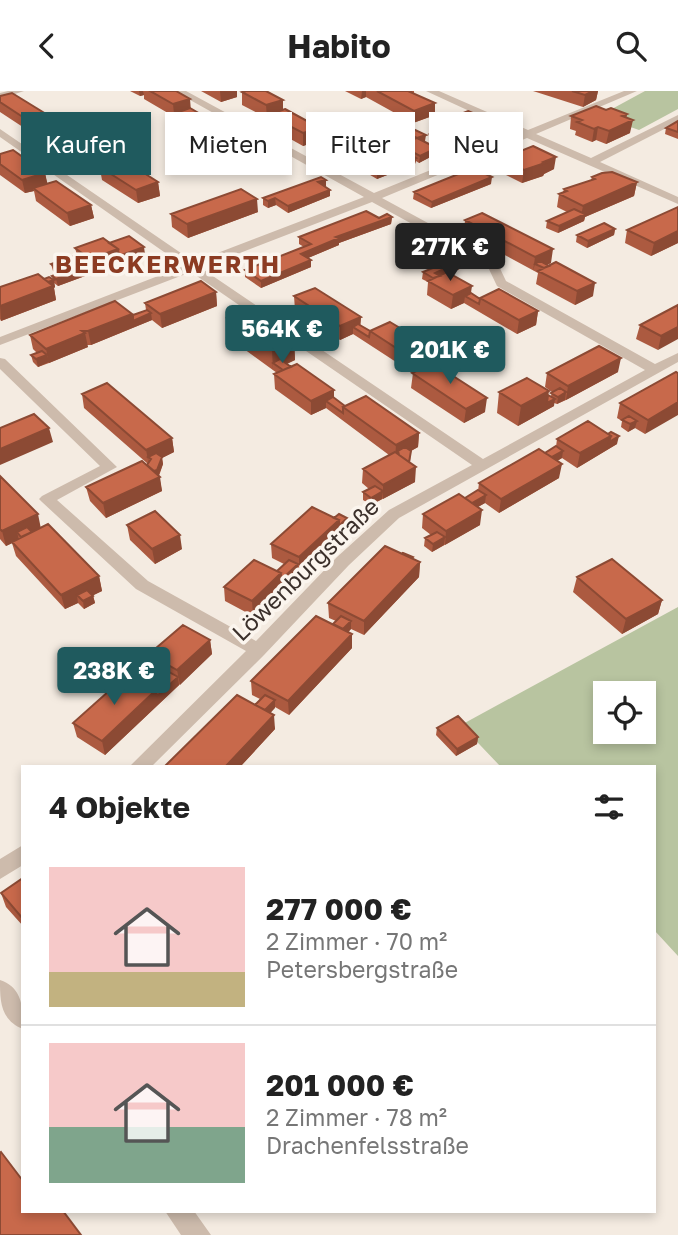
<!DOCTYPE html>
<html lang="de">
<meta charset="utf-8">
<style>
:root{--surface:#fff;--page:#f6f6f6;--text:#222;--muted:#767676;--line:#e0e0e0;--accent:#1f5a5e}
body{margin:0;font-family:"Golos Text",sans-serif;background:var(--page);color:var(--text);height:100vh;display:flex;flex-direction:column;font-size:26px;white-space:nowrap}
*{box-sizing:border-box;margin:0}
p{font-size:23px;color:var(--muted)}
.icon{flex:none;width:38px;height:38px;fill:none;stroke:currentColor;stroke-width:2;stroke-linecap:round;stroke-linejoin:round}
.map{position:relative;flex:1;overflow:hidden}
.drawer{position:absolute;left:21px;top:674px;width:635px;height:448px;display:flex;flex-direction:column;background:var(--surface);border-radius:0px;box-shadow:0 4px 10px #0003}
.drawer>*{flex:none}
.banner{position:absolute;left:21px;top:21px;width:637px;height:63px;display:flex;gap:14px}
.controls{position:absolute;left:593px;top:590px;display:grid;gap:14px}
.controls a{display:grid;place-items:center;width:63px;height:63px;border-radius:0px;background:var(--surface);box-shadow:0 4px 10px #0003;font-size:35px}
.price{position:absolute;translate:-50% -60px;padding:0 16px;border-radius:7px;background:var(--accent);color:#fff;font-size:23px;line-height:46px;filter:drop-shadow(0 2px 4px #0008)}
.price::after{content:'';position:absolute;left:50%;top:42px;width:21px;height:16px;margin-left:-10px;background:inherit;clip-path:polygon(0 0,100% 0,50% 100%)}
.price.on{background:#222;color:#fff}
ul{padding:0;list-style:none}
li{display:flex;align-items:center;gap:21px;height:175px;padding:0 28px}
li+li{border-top:2px solid var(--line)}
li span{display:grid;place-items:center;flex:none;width:196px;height:140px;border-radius:0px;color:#555}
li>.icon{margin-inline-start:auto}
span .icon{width:84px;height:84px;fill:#fffc;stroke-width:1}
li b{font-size:30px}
h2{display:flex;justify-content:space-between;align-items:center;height:84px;padding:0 28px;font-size:30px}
.pill{padding:0 24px;border-radius:0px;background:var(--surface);box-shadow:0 4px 10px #0003;font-size:24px;line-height:63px}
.pill.on{background:var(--accent);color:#fff}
header{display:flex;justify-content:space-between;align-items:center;height:91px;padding:0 28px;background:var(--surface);font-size:32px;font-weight:700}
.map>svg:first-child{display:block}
.green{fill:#b8c4a0;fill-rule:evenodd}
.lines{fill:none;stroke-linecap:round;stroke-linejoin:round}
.minor{fill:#cdbbac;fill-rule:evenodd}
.wall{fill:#ac5a40}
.shaded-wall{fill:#8c4a34}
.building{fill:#c8694b;stroke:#8c4a34;stroke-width:2}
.labels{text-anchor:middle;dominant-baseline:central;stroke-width:7;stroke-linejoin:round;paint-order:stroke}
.street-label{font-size:23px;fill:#3b302b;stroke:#fbf5ee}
.far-district-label{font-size:24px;font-weight:bold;letter-spacing:2px;fill:#8c3b22;stroke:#fbf5ee}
</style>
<header><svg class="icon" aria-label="back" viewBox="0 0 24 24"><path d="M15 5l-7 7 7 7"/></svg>Habito<svg class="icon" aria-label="search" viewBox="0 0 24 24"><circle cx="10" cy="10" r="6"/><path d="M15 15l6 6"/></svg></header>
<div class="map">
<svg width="678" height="1144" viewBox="0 0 678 1144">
<rect width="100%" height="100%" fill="#f4ebe1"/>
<path class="green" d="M 645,0 L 678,0 L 678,18 L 639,39 L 599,25 Z
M 678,516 L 678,865 L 655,840 L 654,676 L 500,675 L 461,634 ZM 606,602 L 644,602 L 644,640 L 606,640 Z"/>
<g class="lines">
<path class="minor" d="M 8,0 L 24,0 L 0,8 L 0,2 Z
M 174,0 L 186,0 L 374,102 L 519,43 L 426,0 L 439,0 L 528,39 L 624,0 L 637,0 L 536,43 L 591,67 L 678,24 L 678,31 L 600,71 L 678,106 L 678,113 L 527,47 L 382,107 L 496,169 L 506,190 L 655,273 L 678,262 L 678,271 L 399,427 L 349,474 L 264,564 L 151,676 L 129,676 L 246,560 L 136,498 L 42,411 L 39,408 L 42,405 L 100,375 L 0,278 L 0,267 L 5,268 L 117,376 L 57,409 L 148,490 L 256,550 L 337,466 L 389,419 L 472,374 L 191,181 L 0,254 L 0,246 L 184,175 L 0,46 L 0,38 L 194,171 L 364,106 ZM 372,111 L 487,174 L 497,195 L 645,279 L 483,368 L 201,177 Z
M 23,754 L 23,774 L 0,788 L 0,768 Z
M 0,889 C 23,897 23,917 23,938 C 0,929 0,909 0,889 Z
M 165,1120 L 194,1120 L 211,1144 L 181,1144 Z"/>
</g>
<path class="wall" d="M 130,0 L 176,0 L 190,8 L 190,17 L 214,31 L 215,43 L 198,49 L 174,35 L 173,25 L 144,8 L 144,4 L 140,5 Z
M 201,0 L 237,0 L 237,6 L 221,11 Z
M 345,0 L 414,0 L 414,3 L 435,24 L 413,32 L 366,6 L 361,8 Z
M 533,0 L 598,0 L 596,9 L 583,16 Z
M 242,1 L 283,19 L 320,37 L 320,49 L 378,36 L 378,43 L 321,63 L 312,59 L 312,52 L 318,50 L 303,55 L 269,36 L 268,26 L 267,27 L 242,14 Z
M 0,5 L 54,28 L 56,41 L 38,46 L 0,21 Z
M 606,19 L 627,23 L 626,27 L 630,42 L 606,53 L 596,49 L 592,51 L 575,44 L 576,40 L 570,38 L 571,25 Z
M 489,29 L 487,42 L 449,58 L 430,49 L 430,43 L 437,40 L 438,32 Z
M 678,30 L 678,48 L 665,43 L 666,37 Z
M 387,33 L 425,50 L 424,51 L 436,63 L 419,72 L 416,70 L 415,73 L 377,88 L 365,81 L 357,84 L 353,81 L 353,74 L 397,58 L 397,53 L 408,50 L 387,40 Z
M 220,39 L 272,66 L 255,72 L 221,52 Z
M 55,46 L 158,91 L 160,105 L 138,112 L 102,89 L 100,78 L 91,81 L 57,59 Z
M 0,63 L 45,82 L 47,93 L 91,114 L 94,127 L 70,135 L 36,110 L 34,100 L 25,102 L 0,84 Z
M 501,68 L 554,78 L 544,83 L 543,85 L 522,92 L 500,81 Z
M 592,86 L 637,91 L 634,105 L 585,126 L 584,130 L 558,142 L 546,137 L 547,130 L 567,121 L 557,116 L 559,103 L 563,101 L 564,98 L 591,89 Z
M 326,89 L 325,96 L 330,99 L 330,105 L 288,122 L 276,114 L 268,117 L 263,114 L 263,107 Z
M 491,93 L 431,117 L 413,108 L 414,101 Z
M 678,116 L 678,152 L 651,165 L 625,152 L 627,139 Z
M 258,121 L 188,147 L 172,136 L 171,123 Z
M 392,126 L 391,133 L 339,152 L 339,154 L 308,167 L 311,176 L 261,197 L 245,186 L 245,179 L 304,156 L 299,153 L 299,146 L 379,127 Z
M 465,129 L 551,172 L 547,174 L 593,205 L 575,214 L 536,193 L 538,182 L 464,142 Z
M 615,138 L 614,144 L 587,157 L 576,151 L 577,144 Z
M 415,150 L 467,161 L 466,175 L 449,183 L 471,202 L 480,208 L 538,220 L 536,234 L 517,243 L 464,212 L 451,218 L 427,204 L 428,191 L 422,188 L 423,181 L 435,176 L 414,164 Z
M 109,152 L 145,163 L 58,195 L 54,192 L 55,196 L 54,197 L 56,209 L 1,230 L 0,228 L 0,196 L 44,188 L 53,189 L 52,185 L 57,183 L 53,180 L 51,173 L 77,164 L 75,157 Z
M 216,201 L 217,215 L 162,237 L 152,229 L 91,254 L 87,254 L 88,256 L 49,272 L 38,276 L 33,271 L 31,264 L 37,262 L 33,258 L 30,244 L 133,224 L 146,219 L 145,212 Z
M 294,205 L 361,226 L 360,234 L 427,269 L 420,272 L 485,321 L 464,332 L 411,297 L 413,282 L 353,243 L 340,249 L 295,219 Z
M 678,214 L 658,259 L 636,248 L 640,234 Z
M 227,227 L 294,249 L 295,269 L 287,273 L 345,315 L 419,342 L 418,356 L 411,360 L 410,372 L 415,391 L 371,414 L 363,409 L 363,401 L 369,398 L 362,392 L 363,378 L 389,364 L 326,317 L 311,324 L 275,298 L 274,283 L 277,282 L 229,247 Z
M 618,281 L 566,309 L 557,313 L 554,312 L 554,315 L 518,335 L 497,322 L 499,301 L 548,304 L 551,305 L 552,301 L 545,296 L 547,282 Z
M 676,281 L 645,343 L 635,337 L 628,341 L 621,336 L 622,330 L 617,327 L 620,312 Z
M 82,303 L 172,347 L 174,361 L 162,367 L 163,373 L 159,385 L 162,400 L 106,427 L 90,410 L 86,396 L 148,373 L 84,317 Z
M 557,348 L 617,353 L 577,377 L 562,367 L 557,370 L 559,387 L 499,422 L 485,412 L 478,416 L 480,434 L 432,461 L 424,455 L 425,447 L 431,444 L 422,437 L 423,423 L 465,407 L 478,400 L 479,392 L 545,362 L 556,356 Z
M 0,385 L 41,437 L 99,485 L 102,500 L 93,504 L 95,512 L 84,518 L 78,512 L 65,518 L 16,465 L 12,452 L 6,455 L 0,448 Z
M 127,434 L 182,458 L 155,473 L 130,449 Z
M 347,434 L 253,525 L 225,510 L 224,496 L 277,480 L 284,473 L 272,467 L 271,453 Z
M 402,463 L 413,466 L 413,468 L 420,471 L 419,486 L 364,544 L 351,538 L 348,541 L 352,557 L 289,624 L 275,616 L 270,622 L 275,638 L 240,676 L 164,676 L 255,614 L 260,608 L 252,604 L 251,590 L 333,533 L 336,530 L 329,527 L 328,512 Z
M 577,486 L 662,509 L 658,523 L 622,543 L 573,501 Z
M 210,549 L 212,563 L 105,664 L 77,646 L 73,632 L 152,597 L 164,585 L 152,578 L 149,563 Z
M 437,637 L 478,646 L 477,653 L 456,665 L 436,644 Z
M 23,787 L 23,835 L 6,816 L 1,802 Z"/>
<path class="shaded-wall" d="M 139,0 L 143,0 L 144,4 L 140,5 Z
M 220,0 L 237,0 L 237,6 L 221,11 Z
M 362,0 L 366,0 L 366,6 L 361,8 Z
M 593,0 L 598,0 L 596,9 L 583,16 L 585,4 Z
M 190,8 L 191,20 L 174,23 L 173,13 Z
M 283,9 L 283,21 L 268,24 L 268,26 L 267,27 L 266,14 Z
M 435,12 L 435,24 L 413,32 L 414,20 Z
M 627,23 L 625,33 L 633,29 L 630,42 L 606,53 L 609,40 L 622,25 Z
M 54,28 L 56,41 L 38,46 L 35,34 Z
M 489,29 L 487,42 L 449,58 L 449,52 L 458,48 L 459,41 Z
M 214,31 L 215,43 L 198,49 L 197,36 Z
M 378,36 L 378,43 L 321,63 L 321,57 Z
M 598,36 L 596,49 L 592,51 L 594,38 Z
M 320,37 L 320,49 L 303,55 L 303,42 Z
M 426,44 L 425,50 L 416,54 L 417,47 Z
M 271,53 L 272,66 L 255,72 L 254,59 Z
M 437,57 L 436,63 L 419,72 L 420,65 Z
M 110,61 L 112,74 L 100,76 L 100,78 L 91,81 L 88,68 Z
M 556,66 L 554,78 L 544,83 L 543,85 L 522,92 L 524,79 Z
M 416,67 L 415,73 L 377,88 L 377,81 Z
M 365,74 L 365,81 L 357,84 L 357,77 Z
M 45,82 L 48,95 L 33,97 L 34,100 L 25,102 L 22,89 Z
M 492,86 L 491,93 L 431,117 L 432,111 Z
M 326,89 L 326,95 L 318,98 L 318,91 Z
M 158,91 L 160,105 L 138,112 L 136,99 Z
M 637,91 L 634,105 L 585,126 L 584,130 L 558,142 L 559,135 L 581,125 L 583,115 Z
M 330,99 L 330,105 L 288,122 L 288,115 Z
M 275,107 L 276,114 L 268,117 L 268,110 Z
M 257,108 L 258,121 L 188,147 L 187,133 Z
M 91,114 L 94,127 L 70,135 L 67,122 Z
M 392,126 L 391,133 L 339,152 L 339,154 L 301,170 L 301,163 L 336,146 Z
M 615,138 L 614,144 L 587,157 L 588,150 Z
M 678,140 L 678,152 L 651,165 L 654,152 Z
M 144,156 L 145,163 L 120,172 L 119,165 Z
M 118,158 L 120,172 L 58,195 L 56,188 L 91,175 L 90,168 Z
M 553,158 L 551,172 L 541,176 L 535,173 L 533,180 L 535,166 Z
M 467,161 L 466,175 L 448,183 L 449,169 Z
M 311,169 L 311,176 L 261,197 L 261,190 Z
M 446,177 L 445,184 L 434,189 L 435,182 Z
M 54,189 L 55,196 L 54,197 L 56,209 L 1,230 L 0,215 L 44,193 Z
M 595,192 L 593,205 L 575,214 L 577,200 Z
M 472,195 L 470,208 L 465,205 L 464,212 L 451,218 L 453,204 Z
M 216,201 L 217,215 L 162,237 L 160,223 Z
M 538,220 L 536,234 L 517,243 L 519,229 Z
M 151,222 L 152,229 L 91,254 L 88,240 L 132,223 L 133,230 Z
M 361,226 L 360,240 L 353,236 L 353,243 L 340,249 L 340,235 Z
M 678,236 L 678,248 L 658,259 L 661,245 Z
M 85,242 L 88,256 L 49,272 L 46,258 Z
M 294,249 L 295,269 L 279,276 L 273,272 L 273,279 L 272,259 Z
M 428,254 L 427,269 L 414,275 L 407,271 L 406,279 L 407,264 Z
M 47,264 L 49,271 L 38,276 L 36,268 Z
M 621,267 L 618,281 L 566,309 L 568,295 Z
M 334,299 L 334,313 L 326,310 L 326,317 L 311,324 L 311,310 Z
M 549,300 L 547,312 L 555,308 L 554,315 L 518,335 L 521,315 Z
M 566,301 L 565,309 L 557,313 L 558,306 Z
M 487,307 L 485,321 L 464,332 L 466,318 Z
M 678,311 L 678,324 L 645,343 L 648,329 Z
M 637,330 L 635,337 L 628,341 L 630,333 Z
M 49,337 L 53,351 L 0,374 L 0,358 Z
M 419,342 L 418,356 L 400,366 L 398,360 L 397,367 L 395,368 L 396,354 Z
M 611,345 L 619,345 L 617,353 L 577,377 L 580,362 Z
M 172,347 L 174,361 L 162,367 L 163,373 L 158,386 L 160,386 L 162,400 L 106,427 L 103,412 L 152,372 L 151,368 L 148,366 L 149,374 L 146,359 Z
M 563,360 L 562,367 L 544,378 L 546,370 Z
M 562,373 L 559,387 L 499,422 L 501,408 Z
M 416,376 L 415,391 L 383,408 L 383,394 Z
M 383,400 L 382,408 L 371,414 L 371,407 Z
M 486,404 L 485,412 L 465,423 L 466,415 Z
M 482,419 L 480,434 L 445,454 L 446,440 Z
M 38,423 L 41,438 L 22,447 L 17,441 L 19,449 L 6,455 L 2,440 Z
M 347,427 L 347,434 L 299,481 L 299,466 L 339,429 Z
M 180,444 L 182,458 L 155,473 L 152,458 Z
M 445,446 L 444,454 L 432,461 L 433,453 Z
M 420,471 L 419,486 L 364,544 L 364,530 Z
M 298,473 L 298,480 L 253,525 L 252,510 L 281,482 Z
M 99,485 L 102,500 L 82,510 L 77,504 L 78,512 L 65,518 L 61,504 Z
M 93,505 L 95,512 L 84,518 L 83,510 Z
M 662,509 L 658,523 L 622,543 L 626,528 Z
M 351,530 L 351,538 L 339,551 L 339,543 Z
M 352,543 L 352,557 L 289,624 L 288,610 Z
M 210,549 L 212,563 L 180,594 L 177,579 Z
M 178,586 L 179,594 L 105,664 L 102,650 L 156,599 Z
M 275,609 L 275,617 L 262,631 L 261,624 Z
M 274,624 L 275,638 L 240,676 L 225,676 Z
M 478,646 L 477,653 L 456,665 L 457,658 Z"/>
<path class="building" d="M 150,0 L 176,0 L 190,8 L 173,13 Z
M 246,0 L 266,0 L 283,9 L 266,14 L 242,1 Z
M 377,0 L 412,0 L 410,1 L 435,12 L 414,20 Z
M 572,0 L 593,0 L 585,4 Z
M 12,2 L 54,28 L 35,34 L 0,11 L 0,5 Z
M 596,15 L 606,19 L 611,17 L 627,23 L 622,25 L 633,29 L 609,40 L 598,36 L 594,38 L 577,31 L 582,29 L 571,25 Z
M 190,17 L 214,31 L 197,36 L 173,23 Z
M 285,18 L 320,37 L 303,42 L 268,24 Z
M 468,20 L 489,29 L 459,41 L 438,32 Z
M 396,30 L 426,44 L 417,47 L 387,33 Z
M 678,30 L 678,41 L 666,37 Z
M 369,32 L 378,36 L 321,57 L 312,52 Z
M 237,34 L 271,53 L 254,59 L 220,39 Z
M 440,39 L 460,48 L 449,52 L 430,43 Z
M 77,40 L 110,61 L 88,68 L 55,46 Z
M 417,47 L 437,57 L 420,65 L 397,53 Z
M 533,55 L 556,66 L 543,71 L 545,72 L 524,79 L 501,68 Z
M 398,57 L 416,67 L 377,81 L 365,74 L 357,77 L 353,74 Z
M 13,59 L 45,82 L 22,89 L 0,73 L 0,63 Z
M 122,68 L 158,91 L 136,99 L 100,76 Z
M 473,77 L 492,86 L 432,111 L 414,101 Z
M 612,81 L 637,91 L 583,115 L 559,103 L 567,100 L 564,98 L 595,88 L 592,86 L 602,82 Z
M 321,86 L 326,89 L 318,91 L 330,99 L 288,115 L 275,107 L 268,110 L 263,107 Z
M 56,90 L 91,114 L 67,122 L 33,97 Z
M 241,98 L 257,108 L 187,133 L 171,123 Z
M 678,116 L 678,140 L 654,152 L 627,139 Z
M 574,118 L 585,123 L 559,135 L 547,130 Z
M 366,120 L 379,127 L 387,123 L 392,126 L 336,146 L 339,147 L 301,163 L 311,169 L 261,190 L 245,179 L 311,153 L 299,146 Z
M 482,122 L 553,158 L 535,166 L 465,129 Z
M 604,132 L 615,138 L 588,150 L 577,144 Z
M 433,142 L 467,161 L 449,169 L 415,150 Z
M 129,145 L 144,156 L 119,165 L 118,158 L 109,152 Z
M 103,147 L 118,158 L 90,168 L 75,157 Z
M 77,164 L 91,175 L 56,188 L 52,185 L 62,181 L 51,173 Z
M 540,170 L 549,175 L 544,177 L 535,173 Z
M 556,171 L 595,192 L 577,200 L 538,180 Z
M 440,174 L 446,177 L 435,182 L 440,185 L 433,187 L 423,181 Z
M 447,181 L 472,195 L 453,204 L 428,190 Z
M 38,183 L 53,195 L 0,215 L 0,196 Z
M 49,186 L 54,189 L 48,191 L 44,188 Z
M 201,190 L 216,201 L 160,223 L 145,212 Z
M 315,197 L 361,226 L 340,235 L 294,205 Z
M 499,198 L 538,220 L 519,229 L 480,207 Z
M 471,202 L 480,208 L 479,213 L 465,205 Z
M 115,210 L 132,223 L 88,240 L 82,240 L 85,242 L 46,258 L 30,244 Z
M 678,214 L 678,236 L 661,245 L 640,234 Z
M 249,218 L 294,249 L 272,259 L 227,227 Z
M 147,219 L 151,222 L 133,230 L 133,224 Z
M 390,231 L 428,254 L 407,264 L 370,240 Z
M 358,233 L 370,240 L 369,246 L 353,236 Z
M 599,255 L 621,267 L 568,295 L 547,282 Z
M 42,260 L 47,264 L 36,268 L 31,264 Z
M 280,268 L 291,276 L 283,279 L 273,272 Z
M 414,268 L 426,275 L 419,279 L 407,271 Z
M 433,272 L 487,307 L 466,318 L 412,282 Z
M 297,273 L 334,299 L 311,310 L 274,283 Z
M 676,281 L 678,282 L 678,311 L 648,329 L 620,312 Z
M 527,287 L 549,300 L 521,315 L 499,301 Z
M 107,292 L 172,347 L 146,359 L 82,303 Z
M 560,297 L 566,301 L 558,306 L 551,302 Z
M 548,304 L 555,308 L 547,312 Z
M 366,305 L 419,342 L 396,354 L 343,316 Z
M 333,306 L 345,315 L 343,316 L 343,322 L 326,310 Z
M 34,323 L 49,337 L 0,358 L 0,337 Z
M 629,325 L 637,330 L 630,333 L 622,329 Z
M 588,330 L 611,345 L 580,362 L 557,348 Z
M 611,341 L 619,345 L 609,351 L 611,345 L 608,343 Z
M 556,355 L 563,360 L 552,366 L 545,362 Z
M 405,356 L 411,360 L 409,371 L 399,364 L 398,360 Z
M 539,358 L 562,373 L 501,408 L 479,392 Z
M 395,361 L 416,376 L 383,394 L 363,378 Z
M 156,362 L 162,366 L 157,379 L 154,380 L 147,374 L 151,368 L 148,366 Z
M 142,370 L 160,386 L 103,412 L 86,396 Z
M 0,385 L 38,423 L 2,440 L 0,438 Z
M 375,395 L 383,400 L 371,407 L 363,401 Z
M 478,399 L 486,404 L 472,412 L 465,407 Z
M 459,403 L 482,419 L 446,440 L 423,423 Z
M 312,416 L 339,429 L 299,466 L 271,453 Z
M 155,420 L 180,444 L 152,458 L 127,434 Z
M 339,423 L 347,427 L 339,435 L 339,429 L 334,427 Z
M 48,433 L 99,485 L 61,504 L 12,451 Z
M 27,436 L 32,441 L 21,446 L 17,441 Z
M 437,441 L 445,446 L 433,453 L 425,447 Z
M 385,455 L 420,471 L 364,530 L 328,512 Z
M 403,462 L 413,466 L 412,467 L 402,463 Z
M 612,468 L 662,509 L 626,528 L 577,486 Z
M 254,469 L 281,482 L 252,510 L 224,496 Z
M 289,469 L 298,473 L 281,489 L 281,482 L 277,480 Z
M 87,499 L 93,505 L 83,510 L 77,504 Z
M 316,525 L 352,543 L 288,610 L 251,590 Z
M 341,525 L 351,530 L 343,538 L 333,533 Z
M 183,534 L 210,549 L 177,579 L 149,563 Z
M 169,581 L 178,586 L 157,605 L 156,599 L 152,597 Z
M 128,583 L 156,599 L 102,650 L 73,632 Z
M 237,604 L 274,624 L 225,676 L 164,676 Z
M 265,604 L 275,609 L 265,619 L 255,614 Z
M 458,625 L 478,646 L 457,658 L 437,637 Z
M 23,787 L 23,828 L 1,802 Z
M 1,1061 L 23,1090 L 23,1120 L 63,1120 L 81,1144 L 0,1144 L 0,1062 Z"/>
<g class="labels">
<g class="street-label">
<text transform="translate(305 478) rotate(-44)">Löwenburgstraße</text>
</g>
<g class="far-district-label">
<text x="168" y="172">BEECKERWERTH</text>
</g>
</g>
</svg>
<div class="controls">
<a><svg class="icon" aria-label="locate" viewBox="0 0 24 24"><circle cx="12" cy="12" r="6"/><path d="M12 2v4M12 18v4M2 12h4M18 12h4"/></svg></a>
</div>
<b class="price on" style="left:450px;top:192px">277K €</b>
<b class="price" style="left:282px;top:274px">564K €</b>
<b class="price" style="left:450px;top:295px">201K €</b>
<b class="price" style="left:114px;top:616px">238K €</b>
<div class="banner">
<a class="pill on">Kaufen</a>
<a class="pill">Mieten</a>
<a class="pill">Filter</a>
<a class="pill">Neu</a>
</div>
<section class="drawer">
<h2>4 Objekte<svg class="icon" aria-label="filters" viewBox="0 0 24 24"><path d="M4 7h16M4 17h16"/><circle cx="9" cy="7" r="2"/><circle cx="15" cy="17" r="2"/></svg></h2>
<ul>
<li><span style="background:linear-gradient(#f6c9c9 75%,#c2b280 0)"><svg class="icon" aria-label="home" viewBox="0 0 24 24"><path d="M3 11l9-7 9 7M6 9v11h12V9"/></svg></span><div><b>277 000 €</b><p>2 Zimmer · 70 m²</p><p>Petersbergstraße</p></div></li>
<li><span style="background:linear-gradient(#f6c9c9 60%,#7fa58c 0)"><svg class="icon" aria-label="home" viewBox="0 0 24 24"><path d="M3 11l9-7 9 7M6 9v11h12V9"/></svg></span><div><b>201 000 €</b><p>2 Zimmer · 78 m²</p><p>Drachenfelsstraße</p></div></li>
</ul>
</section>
</div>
